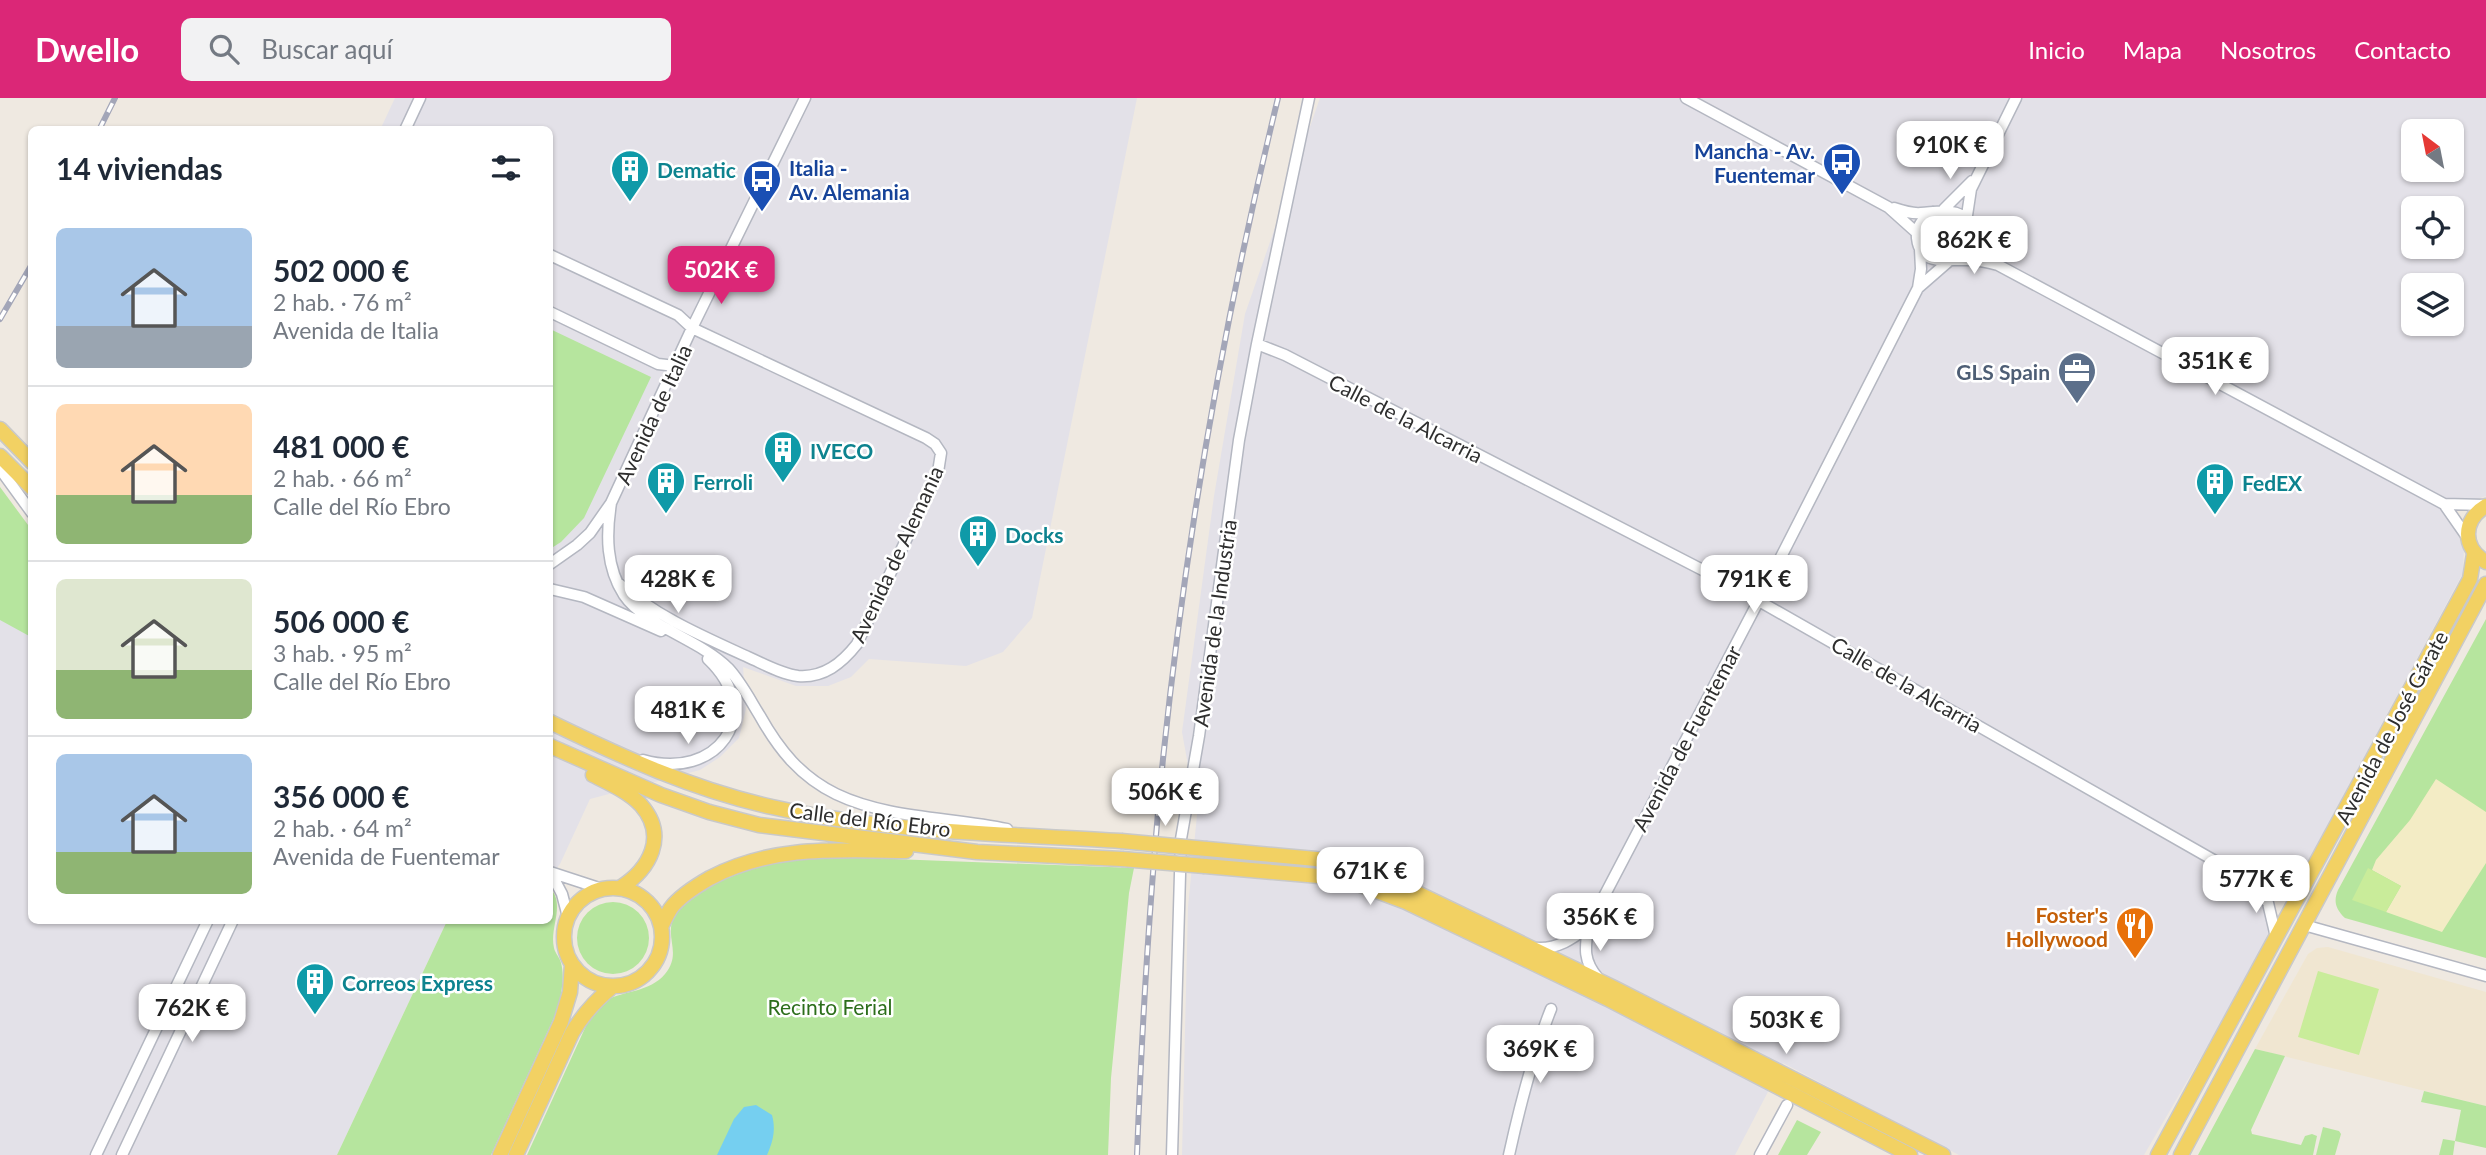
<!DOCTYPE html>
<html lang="es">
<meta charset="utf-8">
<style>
:root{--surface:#fff;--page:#f2f2f3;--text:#1f2937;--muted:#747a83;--line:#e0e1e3;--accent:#db2777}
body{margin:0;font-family:Lato,sans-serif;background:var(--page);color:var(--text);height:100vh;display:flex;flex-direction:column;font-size:26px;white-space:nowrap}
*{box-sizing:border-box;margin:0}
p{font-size:23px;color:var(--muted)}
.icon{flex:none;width:38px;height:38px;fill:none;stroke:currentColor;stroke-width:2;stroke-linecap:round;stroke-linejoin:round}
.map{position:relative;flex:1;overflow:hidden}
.drawer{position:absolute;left:28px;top:28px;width:525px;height:798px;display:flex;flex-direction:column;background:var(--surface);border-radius:10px;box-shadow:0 2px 5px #0004}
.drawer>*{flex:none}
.needle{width:46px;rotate:328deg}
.controls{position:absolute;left:2401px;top:21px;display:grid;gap:14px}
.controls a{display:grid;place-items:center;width:63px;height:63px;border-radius:10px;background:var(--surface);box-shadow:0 2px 5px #0004;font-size:35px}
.price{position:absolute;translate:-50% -60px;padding:0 16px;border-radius:14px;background:#fff;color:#222;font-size:23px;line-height:46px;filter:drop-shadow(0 2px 4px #0008)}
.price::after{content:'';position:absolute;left:50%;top:42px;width:21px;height:16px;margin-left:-10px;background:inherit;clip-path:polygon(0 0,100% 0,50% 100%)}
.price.active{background:var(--accent);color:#fff}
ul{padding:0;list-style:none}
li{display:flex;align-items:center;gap:21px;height:175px;padding:0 28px}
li+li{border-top:2px solid var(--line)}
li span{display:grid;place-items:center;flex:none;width:196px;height:140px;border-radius:10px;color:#555}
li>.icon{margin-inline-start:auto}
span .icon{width:84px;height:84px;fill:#fffc;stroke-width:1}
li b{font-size:30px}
h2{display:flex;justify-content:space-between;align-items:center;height:84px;padding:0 28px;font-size:30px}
header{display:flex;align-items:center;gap:42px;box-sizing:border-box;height:98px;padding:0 35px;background:var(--accent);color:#fff}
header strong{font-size:33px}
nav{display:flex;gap:38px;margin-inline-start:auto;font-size:24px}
.search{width:490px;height:63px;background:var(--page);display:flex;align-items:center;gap:18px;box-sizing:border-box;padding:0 24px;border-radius:10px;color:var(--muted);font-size:26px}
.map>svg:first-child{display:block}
.industrial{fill:#e3e1e8;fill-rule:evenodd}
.education{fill:#f0e6d1}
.green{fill:#b6e59e}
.sand{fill:#f3ecc5}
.pitch{fill:#c9ec9a}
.water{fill:#75cff0}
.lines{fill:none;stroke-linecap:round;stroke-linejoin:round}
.minor-casing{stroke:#b4b7c1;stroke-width:13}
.major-casing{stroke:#c9c9c9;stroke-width:17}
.minor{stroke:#fff;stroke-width:10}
.major{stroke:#f2d163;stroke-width:14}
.rail-casing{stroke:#a3a6b8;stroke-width:6}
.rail{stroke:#fff;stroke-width:3.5;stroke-dasharray:10;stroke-linecap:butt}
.major-bridge-casing{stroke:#c9c9c9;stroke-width:17;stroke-linecap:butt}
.major-bridge{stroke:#f2d163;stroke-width:14}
.labels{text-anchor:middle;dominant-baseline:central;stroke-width:5;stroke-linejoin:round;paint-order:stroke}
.transit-label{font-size:21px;font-weight:bold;fill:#164399;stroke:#fff;text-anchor:end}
.culture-label{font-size:21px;font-weight:bold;fill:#0d838f;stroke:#fff;text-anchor:start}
.service-label{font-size:21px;font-weight:bold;fill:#4e5e75;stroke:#fff;text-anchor:end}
.street-label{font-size:21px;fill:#2e2e2e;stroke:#fff}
.food-label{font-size:21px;font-weight:bold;fill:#c56008;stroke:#fff;text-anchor:end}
.park-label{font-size:21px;fill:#2c6e1b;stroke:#fff}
</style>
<header>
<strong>Dwello</strong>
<div class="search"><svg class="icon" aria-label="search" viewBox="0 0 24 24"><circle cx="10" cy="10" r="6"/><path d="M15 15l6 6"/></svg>Buscar aquí</div>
<nav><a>Inicio</a><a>Mapa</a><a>Nosotros</a><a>Contacto</a></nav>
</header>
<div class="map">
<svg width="2486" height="1057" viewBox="0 0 2486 1057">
<rect width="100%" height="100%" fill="#efe9e1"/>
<path class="industrial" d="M 395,0 L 1137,0 L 1032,520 L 1003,554 L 966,568 L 869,561 L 851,579 L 828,588 L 796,588 L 743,569 L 746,611 L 739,640 L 720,659 L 700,672 L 590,701 L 560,766 L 550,778 L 550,32 L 380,32 Z
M 1320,0 L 2486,0 L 2486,398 L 2472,403 L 2460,403 L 2451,419 L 2464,448 L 2463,475 L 2307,765 L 2289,777 L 2273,780 L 2256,778 L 2250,789 L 2259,799 L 2268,816 L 2269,832 L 2265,849 L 2144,1057 L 1959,1057 L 1783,965 L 1735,1057 L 1182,1057 L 1188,809 L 1197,717 L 1182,634 L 1214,398 L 1245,216 ZM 2413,33 L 2452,33 L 2452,72 L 2413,72 ZM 2413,110 L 2452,110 L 2452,149 L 2413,149 ZM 2413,187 L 2452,187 L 2452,226 L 2413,226 Z
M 31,458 L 32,822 L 447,823 L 337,1057 L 0,1057 L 0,482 Z"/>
<path class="education" d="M 2328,849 L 2486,894 L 2486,1008 L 2255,951 L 2308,856 L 2317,850 Z"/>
<path class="green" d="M 550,231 L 651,279 L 584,420 L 561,444 L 550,451 Z
M 0,389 L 31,431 L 31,539 L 0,522 Z
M 2486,521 L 2486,860 L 2345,820 C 2336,811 2333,804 2338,792 Z
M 841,759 L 1134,770 L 1129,795 L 1111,980 L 1108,1057 L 527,1057 L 591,917 C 596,912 601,906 607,902 C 623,893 650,894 665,876 C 681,856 667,843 672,824 C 683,789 770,762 803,760 C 815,758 828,759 841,759 Z
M 550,790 C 566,807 549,829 554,850 C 555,855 560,860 561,865 C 565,879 561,897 558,911 L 491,1057 L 337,1057 L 447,823 L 550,822 Z
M577 840a36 36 0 1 1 72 0a36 36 0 1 1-72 0Z
M 2255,951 L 2285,958 L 2251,1032 L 2252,1036 L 2301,1047 L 2305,1038 L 2312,1036 L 2317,1038 L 2313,1057 L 2198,1057 Z
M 2424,993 L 2486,1008 L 2486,1050 L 2455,1043 L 2453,1057 L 2439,1057 L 2443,1041 L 2455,1043 L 2461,1012 L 2421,1004 Z
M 1797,1022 L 1821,1034 L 1807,1057 L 1778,1057 Z
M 2323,1029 L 2339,1033 L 2341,1036 L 2335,1057 L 2316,1057 Z"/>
<path class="sand" d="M 2436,681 L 2486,714 L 2486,765 L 2442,834 L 2386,814 L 2401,788 L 2372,772 L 2376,762 L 2410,722 Z"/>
<path class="pitch" d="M 2368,770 L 2401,788 L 2386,814 L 2352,802 Z
M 2318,873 L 2379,891 L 2359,957 L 2298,939 Z"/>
<path class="water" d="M 756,1007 L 772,1017 C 776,1032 773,1043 767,1057 L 717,1057 L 734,1021 L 744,1009 Z"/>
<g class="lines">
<defs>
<path id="minor" d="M 1686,0 L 1888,109 L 1917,135
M 405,32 L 420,0
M 1894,110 C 1903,113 1912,116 1921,115 C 1940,114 1968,106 1970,136 C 1970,148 1963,157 1953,162
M 1944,111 L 1972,83
M 1933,114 C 1923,120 1916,128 1917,140 C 1920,169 1947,161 1966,162 C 1977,162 1988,164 1998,167 L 2444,406 L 2486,407
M 1966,124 L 1971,91 L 2016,0
M 1970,137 L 1996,165
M 550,157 L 678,217 L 692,230 L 926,340 L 935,346 L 941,355 L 938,374 L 857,546 C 842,565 824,580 798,578 C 781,576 764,566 748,559 C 702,538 655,518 617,484
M 1918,190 L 1921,171 L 1920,151
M 550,214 L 658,266 L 675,268
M 1257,246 L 1285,257 L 1724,483 L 2252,784 L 2268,805 L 2276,839
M 0,371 L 32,415
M 611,405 C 606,437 606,469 624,497 C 645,528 699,541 728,570 C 741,584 750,602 760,618 C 779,652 801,679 836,696 C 888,721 952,719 1007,731
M 2444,406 L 2467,439
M 550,466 L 577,447 L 590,435 L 611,405 L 692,230 L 805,0
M 550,491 L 584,499 L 661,533
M 643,662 C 716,683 767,617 708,561
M 550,774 L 602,791
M 551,775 L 562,796 L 568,819
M 2252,784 L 2284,783 L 2315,767
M 2304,827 L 2486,878
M 1537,850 C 1558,851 1572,841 1588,829
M 1598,880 C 1583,863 1585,850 1588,829 L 1759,502 L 1918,190 L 1949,163
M 96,1057 L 208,822
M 122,1057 L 233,822
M 1172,1057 L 1181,741 L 1199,638 L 1239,342 L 1257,246 L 1309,0
M 1509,1057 C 1520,1007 1532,959 1551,911
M 1760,1057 L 1787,1007"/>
<path id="major" d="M 0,331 L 32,364
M 0,358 L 32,390
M 2486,408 C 2462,422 2462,450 2486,464
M 550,624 C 622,659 694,692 772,709 C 883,734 1007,736 1121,743
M 550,648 L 661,697 L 709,714 L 759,727 L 977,754 L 1122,761
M 593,677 C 609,685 629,694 641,707 C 668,738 650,771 620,790
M 1207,751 L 1316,761 L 1343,766 L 1388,781 L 1614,890 L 1943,1057
M 1205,768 L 1342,780 L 1406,804 L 1608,901 L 1910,1057
M564 839a49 49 0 1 1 98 0a49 49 0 1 1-98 0Z
M 661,829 C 664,823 667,816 671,810 C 680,798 696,788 710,780 C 772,747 838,752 906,753
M 500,1057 L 561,924 L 570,894 L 572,866
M 516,1057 L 572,935 C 583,916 596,902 613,888
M 2158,1057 L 2462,496 L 2470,481 L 2474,456
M 2181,1057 L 2486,486"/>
</defs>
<use href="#minor" class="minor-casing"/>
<use href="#major" class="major-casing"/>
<use href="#minor" class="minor"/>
<use href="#major" class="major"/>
<defs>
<path id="rail" d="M 99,32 L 115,0
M 0,221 L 32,166
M 1137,1057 C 1142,925 1150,793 1163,661 C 1186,438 1225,217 1278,0"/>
</defs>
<use href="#rail" class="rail-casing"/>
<use href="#rail" class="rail"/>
<defs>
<path id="major-bridge" d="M 1121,743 L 1207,751
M 1122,761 L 1205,768"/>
</defs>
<use href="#major-bridge" class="major-bridge-casing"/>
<use href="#major-bridge" class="major-bridge"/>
</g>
<defs>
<symbol id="bus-pin" viewBox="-11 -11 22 30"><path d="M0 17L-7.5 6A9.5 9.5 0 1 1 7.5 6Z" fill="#1a4fb4" stroke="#fff"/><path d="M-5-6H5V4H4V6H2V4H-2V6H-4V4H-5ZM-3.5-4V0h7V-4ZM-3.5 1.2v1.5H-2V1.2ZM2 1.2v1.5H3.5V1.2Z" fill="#fff"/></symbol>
<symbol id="building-pin" viewBox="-11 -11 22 30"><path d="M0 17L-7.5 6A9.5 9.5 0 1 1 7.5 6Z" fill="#0f9aa8" stroke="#fff"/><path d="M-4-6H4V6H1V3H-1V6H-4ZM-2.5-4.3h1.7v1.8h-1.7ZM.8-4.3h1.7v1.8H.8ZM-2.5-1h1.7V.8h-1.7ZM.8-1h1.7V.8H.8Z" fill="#fff"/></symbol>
<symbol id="office-pin" viewBox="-11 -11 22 30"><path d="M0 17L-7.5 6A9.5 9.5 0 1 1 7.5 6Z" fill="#5c6f8a" stroke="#fff"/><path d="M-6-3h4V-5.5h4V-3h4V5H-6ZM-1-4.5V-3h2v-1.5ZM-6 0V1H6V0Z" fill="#fff"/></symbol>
<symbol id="restaurant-pin" viewBox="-11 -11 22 30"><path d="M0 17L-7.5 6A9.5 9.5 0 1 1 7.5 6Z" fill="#e8710a" stroke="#fff"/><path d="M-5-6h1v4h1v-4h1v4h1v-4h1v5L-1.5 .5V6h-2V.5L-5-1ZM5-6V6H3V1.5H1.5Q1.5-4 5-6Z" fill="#fff"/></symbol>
</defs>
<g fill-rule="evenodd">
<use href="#bus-pin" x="1820" y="42" width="44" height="60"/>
<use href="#building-pin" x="608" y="49" width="44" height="60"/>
<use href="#bus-pin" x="740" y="59" width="44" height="60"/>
<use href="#office-pin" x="2055" y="251" width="44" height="60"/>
<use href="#building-pin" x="761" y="330" width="44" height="60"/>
<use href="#building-pin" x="644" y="361" width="44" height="60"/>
<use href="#building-pin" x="2193" y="362" width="44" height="60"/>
<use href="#building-pin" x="956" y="414" width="44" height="60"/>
<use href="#restaurant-pin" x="2113" y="806" width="44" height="60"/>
<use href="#building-pin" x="293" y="862" width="44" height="60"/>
</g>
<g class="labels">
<g class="transit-label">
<text x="1815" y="52">Mancha - Av.<tspan x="1815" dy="24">Fuentemar</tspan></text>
<text x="789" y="69" text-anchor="start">Italia -<tspan x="789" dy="24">Av. Alemania</tspan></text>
</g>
<g class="culture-label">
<text x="657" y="71">Dematic</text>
<text x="810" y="352">IVECO</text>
<text x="693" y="383">Ferroli</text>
<text x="2242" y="384">FedEX</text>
<text x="1005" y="436">Docks</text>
<text x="342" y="884">Correos Express</text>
</g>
<g class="service-label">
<text x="2050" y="273">GLS Spain</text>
</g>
<g class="street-label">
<text transform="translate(653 316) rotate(-65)">Avenida de Italia</text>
<text transform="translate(1406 320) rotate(27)">Calle de la Alcarria</text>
<text transform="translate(896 456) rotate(-65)">Avenida de Alemania</text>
<text transform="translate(1214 525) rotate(-82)">Avenida de la Industria</text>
<text transform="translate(1907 586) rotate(30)">Calle de la Alcarria</text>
<text transform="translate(2391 629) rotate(-62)">Avenida de José Gárate</text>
<text transform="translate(1686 640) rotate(-62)">Avenida de Fuentemar</text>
<text transform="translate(870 721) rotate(7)">Calle del Río Ebro</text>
</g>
<g class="food-label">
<text x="2108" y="816">Foster's<tspan x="2108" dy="24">Hollywood</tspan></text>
</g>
<g class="park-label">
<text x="830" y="908">Recinto Ferial</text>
</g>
</g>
</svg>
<div class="controls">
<a><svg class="needle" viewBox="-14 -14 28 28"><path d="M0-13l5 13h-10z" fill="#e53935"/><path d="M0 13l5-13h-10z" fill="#747a83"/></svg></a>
<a><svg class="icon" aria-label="locate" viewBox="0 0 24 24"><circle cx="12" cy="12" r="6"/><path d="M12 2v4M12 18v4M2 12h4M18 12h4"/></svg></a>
<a><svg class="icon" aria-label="layers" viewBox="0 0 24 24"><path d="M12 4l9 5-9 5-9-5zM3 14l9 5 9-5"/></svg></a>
</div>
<b class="price" style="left:1950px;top:83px">910K €</b>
<b class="price" style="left:1974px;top:178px">862K €</b>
<b class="price active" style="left:721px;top:208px">502K €</b>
<b class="price" style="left:2215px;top:299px">351K €</b>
<b class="price" style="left:678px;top:517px">428K €</b>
<b class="price" style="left:1754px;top:517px">791K €</b>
<b class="price" style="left:688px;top:648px">481K €</b>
<b class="price" style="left:1165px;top:730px">506K €</b>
<b class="price" style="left:1370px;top:809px">671K €</b>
<b class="price" style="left:2256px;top:817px">577K €</b>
<b class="price" style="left:1600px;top:855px">356K €</b>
<b class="price" style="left:192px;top:946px">762K €</b>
<b class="price" style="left:1786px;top:958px">503K €</b>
<b class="price" style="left:1540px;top:987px">369K €</b>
<section class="drawer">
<h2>14 viviendas<svg class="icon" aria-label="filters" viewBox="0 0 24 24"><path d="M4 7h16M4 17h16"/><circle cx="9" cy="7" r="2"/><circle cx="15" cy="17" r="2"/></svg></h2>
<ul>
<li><span style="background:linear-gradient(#a9c7e8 70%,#9aa5b1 0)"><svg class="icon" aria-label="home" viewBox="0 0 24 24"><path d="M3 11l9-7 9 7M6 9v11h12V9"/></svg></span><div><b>502 000 €</b><p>2 hab. · 76 m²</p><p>Avenida de Italia</p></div></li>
<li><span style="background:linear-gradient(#ffd9b3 65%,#8fb573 0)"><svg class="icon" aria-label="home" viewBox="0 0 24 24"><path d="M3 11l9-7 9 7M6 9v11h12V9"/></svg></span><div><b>481 000 €</b><p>2 hab. · 66 m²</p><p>Calle del Río Ebro</p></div></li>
<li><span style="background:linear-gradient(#dfe7d0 65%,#8fb573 0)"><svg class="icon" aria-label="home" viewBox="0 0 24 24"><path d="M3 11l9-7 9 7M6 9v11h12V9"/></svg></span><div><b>506 000 €</b><p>3 hab. · 95 m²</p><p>Calle del Río Ebro</p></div></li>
<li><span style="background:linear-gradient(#a9c7e8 70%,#8fb573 0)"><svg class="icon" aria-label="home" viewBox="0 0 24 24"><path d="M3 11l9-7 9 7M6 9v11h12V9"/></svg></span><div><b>356 000 €</b><p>2 hab. · 64 m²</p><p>Avenida de Fuentemar</p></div></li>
</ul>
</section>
</div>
